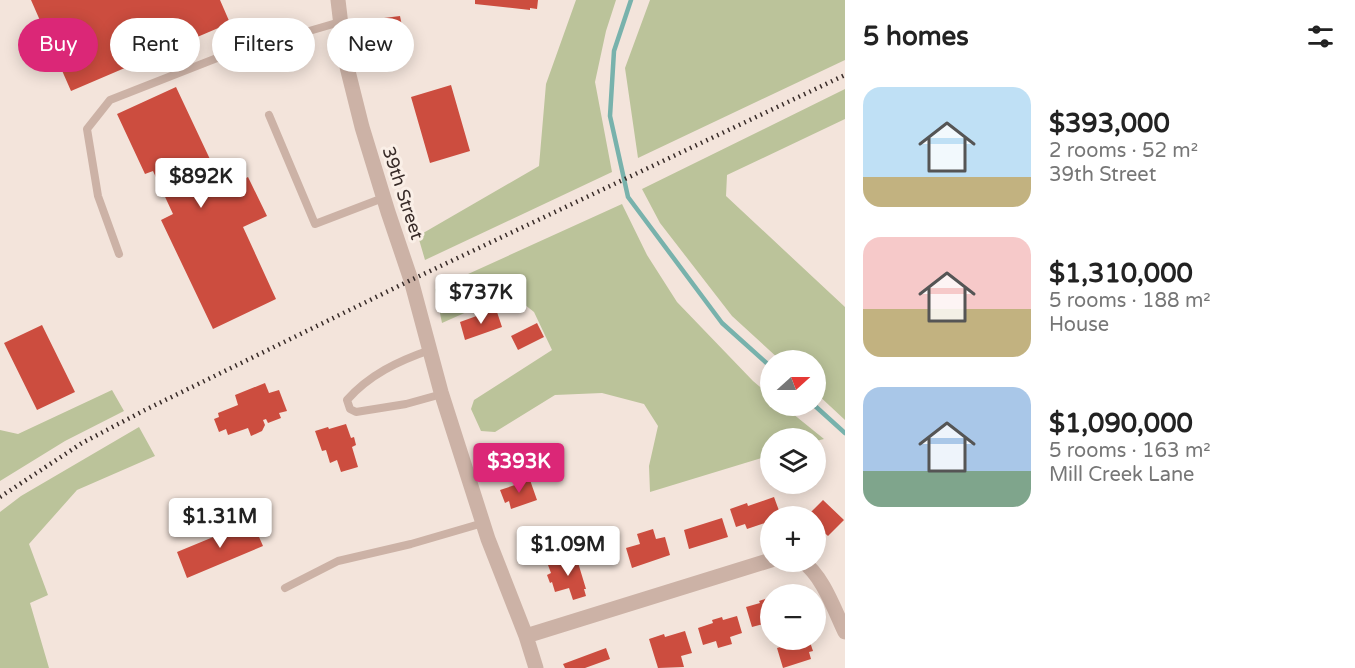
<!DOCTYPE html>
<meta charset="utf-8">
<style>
:root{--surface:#fff;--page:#f2f2f2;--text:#222;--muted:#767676;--accent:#db2777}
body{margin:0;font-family:"Varela Round",sans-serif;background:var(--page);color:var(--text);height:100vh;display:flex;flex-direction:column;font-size:22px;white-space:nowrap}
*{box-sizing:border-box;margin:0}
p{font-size:20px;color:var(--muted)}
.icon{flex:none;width:33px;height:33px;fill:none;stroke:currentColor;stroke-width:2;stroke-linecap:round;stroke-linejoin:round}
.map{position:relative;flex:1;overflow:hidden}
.side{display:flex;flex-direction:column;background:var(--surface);width:510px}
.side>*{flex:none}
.guide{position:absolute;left:18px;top:18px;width:570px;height:54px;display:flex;gap:12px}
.needle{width:39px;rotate:69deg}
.controls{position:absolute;left:760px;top:350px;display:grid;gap:12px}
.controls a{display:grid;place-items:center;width:66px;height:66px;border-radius:50%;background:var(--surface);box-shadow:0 3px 15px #0003;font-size:30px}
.price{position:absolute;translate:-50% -51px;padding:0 14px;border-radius:6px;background:#fff;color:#222;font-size:20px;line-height:39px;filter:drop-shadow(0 2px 3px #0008)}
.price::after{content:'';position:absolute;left:50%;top:36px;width:18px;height:14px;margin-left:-9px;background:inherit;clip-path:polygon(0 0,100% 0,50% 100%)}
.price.active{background:var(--accent);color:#fff}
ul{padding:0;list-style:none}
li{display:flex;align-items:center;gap:18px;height:150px;padding:0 18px}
li span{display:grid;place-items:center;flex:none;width:168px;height:120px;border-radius:18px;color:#555}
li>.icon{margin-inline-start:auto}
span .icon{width:72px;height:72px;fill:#fffc;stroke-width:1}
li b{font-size:26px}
h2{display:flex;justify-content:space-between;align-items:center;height:72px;padding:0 18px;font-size:26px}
.pill{padding:0 21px;border-radius:27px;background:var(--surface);box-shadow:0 3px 15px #0003;font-size:21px;line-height:54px}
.pill.active{background:var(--accent);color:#fff}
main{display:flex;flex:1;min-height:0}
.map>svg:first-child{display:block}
.green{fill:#bbc39a}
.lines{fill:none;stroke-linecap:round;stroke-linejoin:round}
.stream{stroke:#78b2ac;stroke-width:4.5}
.building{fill:#cc4d3f}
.lane{stroke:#ccb2a6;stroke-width:8}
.street{stroke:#ccb2a6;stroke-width:15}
.rail{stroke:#372a27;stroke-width:4.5;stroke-dasharray:1.5 4.5;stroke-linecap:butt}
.labels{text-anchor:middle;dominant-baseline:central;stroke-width:6;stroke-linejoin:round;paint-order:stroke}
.street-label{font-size:18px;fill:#372a27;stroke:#faefe7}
</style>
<main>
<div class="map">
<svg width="845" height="668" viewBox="0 0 845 668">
<rect width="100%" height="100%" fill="#f3e4db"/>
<path class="green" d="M 576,0 L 616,0 L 606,31 L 595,82 L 612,172 L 425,260 L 418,236 L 539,166 L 546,84 Z
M 650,0 L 845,0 L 845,60 L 638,158 L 625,68 Z
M 845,89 L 845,119 L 727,175 L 726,196 L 845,307 L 845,420 L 816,393 L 816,360 L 780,360 L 732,316 L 660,223 L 642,189 Z
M 622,204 L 647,255 L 677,302 L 753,381 L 771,396 L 771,405 L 782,405 L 824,439 L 816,441 L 816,438 L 771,438 L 771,455 L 650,492 L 649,466 L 658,426 L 644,404 L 602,393 L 555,395 L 495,432 L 481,431 L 471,409 L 474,400 L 552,350 L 534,312 L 520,301 L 498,298 L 442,323 L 435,289 Z
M 112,390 L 124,411 L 65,441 L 0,481 L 0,430 L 18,434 Z
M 139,427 L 155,456 L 77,490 L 29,544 L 48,595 L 30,603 L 49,668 L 0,668 L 0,512 L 21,496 Z"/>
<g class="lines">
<path class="stream" d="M 631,0 L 614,51 L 610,116 L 628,197 L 722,323 L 771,367
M 814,405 L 845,433"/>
</g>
<path class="building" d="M 31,0 L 220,0 L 230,23 L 71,91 Z
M 475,0 L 538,0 L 537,9 L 530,8 L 530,10 L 475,4 Z
M 400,16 L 406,45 L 390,48 L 384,18 Z
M 451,85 L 470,151 L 430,163 L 411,97 Z
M 176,87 L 224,189 L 248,177 L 267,216 L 243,227 L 276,299 L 213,329 L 161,220 L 173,214 L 153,171 L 145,174 L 117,114 Z
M 496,309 L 502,327 L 465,340 L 460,322 Z
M 537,323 L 544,337 L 518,350 L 511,336 Z
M 42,325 L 75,392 L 37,410 L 4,343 Z
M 265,383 L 269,393 L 279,390 L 287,411 L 279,413 L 281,418 L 268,423 L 266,419 L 263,420 L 265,425 L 262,431 L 251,436 L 248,428 L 228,435 L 226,429 L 219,432 L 214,419 L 219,417 L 218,413 L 238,405 L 235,395 Z
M 346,424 L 351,438 L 354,437 L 356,445 L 352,447 L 358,467 L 341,472 L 337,460 L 330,463 L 326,450 L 322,451 L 315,431 L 328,427 L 329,429 Z
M 530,480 L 537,500 L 511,509 L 509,501 L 505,503 L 500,490 Z
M 774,497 L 781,516 L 771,516 L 771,521 L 747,529 L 745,524 L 736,527 L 730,509 L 747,503 L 748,506 Z
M 823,500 L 844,520 L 828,536 L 819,528 L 816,531 L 816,516 L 807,516 Z
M 722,518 L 728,537 L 689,549 L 684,530 Z
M 252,521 L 263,546 L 187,578 L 177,552 Z
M 588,527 L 593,537 L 543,556 L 539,546 L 546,543 L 543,537 L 556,532 L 558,539 Z
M 653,529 L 656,539 L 665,537 L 670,555 L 632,568 L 626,548 L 640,544 L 637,534 Z
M 576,556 L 586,589 L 584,589 L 586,596 L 573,600 L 569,588 L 555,592 L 552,582 L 550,583 L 547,575 L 551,573 L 548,565 Z
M 771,597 L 771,622 L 752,627 L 746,607 L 760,603 L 759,601 Z
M 737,616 L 742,633 L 730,637 L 732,644 L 718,648 L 716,641 L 703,645 L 698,628 L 713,623 L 712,620 L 722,617 L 723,620 Z
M 685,631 L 692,653 L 681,656 L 684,667 L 658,668 L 649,639 L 664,634 L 665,637 Z
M 775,639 L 809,639 L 813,651 L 809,652 L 811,659 L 783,668 L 777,648 L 790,644 L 789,641 L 777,644 Z
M 606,648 L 610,659 L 585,668 L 565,668 L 563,664 Z"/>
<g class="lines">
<path class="lane" d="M 269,115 L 315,224 L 383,198
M 119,254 L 98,196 L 87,129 L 110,100 L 217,58 L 340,22
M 430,350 C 398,361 369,375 347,400 L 350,409 L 356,412 L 406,404 L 442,394
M 285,588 L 338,561 L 411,544 L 483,523"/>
<path class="street" d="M 338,0 L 345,59 L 362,127 L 388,212 L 411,280 L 441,392 L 488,539 L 526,636 L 536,668
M 802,561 C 823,576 834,609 845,632
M 526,636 L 771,560"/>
<path class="rail" d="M 0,497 L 82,443 L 145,410 L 411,280 L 845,75"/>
</g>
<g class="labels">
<g class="street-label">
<text transform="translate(403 193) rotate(72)">39th Street</text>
</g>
</g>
</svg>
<div class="controls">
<a><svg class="needle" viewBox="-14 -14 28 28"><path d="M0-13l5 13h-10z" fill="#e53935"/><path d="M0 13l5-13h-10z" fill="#767676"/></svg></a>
<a><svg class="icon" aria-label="layers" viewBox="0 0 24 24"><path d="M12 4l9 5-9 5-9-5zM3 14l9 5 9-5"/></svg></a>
<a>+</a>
<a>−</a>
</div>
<b class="price" style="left:201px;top:209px">$892K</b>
<b class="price" style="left:481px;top:325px">$737K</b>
<b class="price active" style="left:519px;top:494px">$393K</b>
<b class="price" style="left:220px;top:549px">$1.31M</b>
<b class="price" style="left:568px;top:577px">$1.09M</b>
<div class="guide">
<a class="pill active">Buy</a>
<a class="pill">Rent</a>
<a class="pill">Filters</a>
<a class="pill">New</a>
</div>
</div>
<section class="side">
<h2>5 homes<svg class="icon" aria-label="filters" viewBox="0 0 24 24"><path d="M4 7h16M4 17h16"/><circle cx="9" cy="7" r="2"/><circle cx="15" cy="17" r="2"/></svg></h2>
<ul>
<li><span style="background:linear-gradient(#bfe0f5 75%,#c2b280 0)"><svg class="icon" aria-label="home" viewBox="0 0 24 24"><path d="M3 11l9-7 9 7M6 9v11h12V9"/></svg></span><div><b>$393,000</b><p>2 rooms · 52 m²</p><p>39th Street</p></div></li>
<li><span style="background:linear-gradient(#f6c9c9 60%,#c2b280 0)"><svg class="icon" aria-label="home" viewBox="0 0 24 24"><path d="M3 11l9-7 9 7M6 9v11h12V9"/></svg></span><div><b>$1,310,000</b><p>5 rooms · 188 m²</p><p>House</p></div></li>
<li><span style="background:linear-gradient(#a9c7e8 70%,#7fa58c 0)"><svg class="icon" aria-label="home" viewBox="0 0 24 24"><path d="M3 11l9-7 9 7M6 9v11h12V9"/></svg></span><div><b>$1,090,000</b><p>5 rooms · 163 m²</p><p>Mill Creek Lane</p></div></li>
</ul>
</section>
</main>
